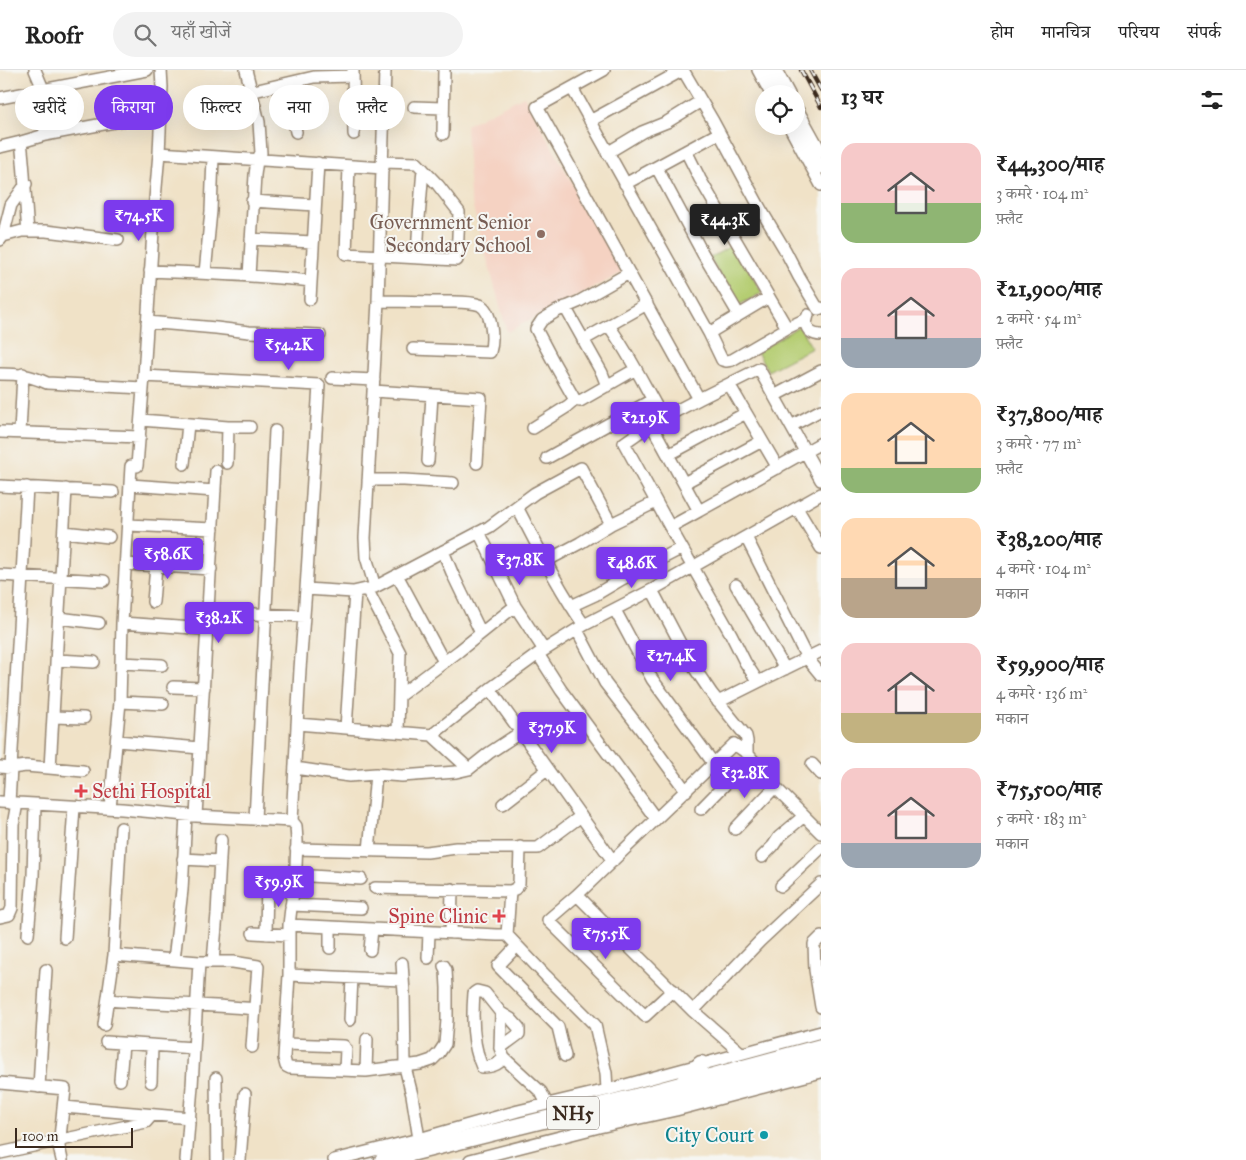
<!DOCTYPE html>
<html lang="hi">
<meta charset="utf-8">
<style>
:root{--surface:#fff;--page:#f2f2f2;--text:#222;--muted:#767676;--line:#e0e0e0;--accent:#7c3aed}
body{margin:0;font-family:"IM FELL Great Primer","Noto Serif Devanagari",serif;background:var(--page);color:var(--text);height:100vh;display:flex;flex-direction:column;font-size:19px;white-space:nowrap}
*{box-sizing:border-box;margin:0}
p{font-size:16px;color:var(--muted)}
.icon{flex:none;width:28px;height:28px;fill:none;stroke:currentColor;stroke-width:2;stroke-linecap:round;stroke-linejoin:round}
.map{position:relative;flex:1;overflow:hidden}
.side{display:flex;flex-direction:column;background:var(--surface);width:425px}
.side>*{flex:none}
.guide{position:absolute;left:15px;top:15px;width:475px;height:45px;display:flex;gap:10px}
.tools{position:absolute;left:755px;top:15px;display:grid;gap:10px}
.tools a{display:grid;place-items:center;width:50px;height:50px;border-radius:50%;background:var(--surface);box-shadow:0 5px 20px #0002;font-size:25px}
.scale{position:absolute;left:15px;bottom:12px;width:118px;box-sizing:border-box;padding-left:5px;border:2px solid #3b2a1e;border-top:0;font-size:14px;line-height:18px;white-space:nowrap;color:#3b2a1e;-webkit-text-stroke:4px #f6f6f2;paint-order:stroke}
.price{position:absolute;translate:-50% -42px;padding:0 11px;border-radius:5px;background:var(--accent);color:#fff;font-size:16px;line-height:32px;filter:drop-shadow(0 1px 2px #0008)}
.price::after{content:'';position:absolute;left:50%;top:30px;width:15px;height:11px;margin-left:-8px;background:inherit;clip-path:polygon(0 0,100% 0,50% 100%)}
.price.selected{background:#222;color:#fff}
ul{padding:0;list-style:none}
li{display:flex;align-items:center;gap:15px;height:125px;padding:0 20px}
li span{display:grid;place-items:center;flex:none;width:140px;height:100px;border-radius:15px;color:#555}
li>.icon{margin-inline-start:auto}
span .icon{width:60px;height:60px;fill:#fffc;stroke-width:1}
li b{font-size:21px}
h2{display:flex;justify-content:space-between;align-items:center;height:60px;padding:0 20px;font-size:21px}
.chip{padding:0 18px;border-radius:22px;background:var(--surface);box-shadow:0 5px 20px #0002;font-size:18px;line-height:45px}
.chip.selected{background:var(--accent);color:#fff}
header{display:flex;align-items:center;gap:30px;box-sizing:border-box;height:70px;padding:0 25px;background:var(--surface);border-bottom:1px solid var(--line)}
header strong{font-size:24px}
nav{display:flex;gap:28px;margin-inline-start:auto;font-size:18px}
.search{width:350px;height:45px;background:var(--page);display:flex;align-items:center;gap:12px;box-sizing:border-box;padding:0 18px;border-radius:28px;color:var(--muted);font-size:19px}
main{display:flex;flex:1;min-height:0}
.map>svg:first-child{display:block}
.built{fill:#f5d2c2}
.green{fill:#b5cd72;stroke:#787c48}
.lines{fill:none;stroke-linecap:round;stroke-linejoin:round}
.minor-casing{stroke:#968672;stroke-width:14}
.highway-casing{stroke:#968672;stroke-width:19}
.minor{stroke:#fff;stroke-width:11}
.highway{stroke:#fff;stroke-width:16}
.rail-casing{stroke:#3b2a1e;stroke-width:4.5}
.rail{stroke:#f6f6f2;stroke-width:2.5;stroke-dasharray:8;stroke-linecap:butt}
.education-dot{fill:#8d6e63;stroke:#f6f6f2;stroke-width:2}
.health-dot{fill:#e0444e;stroke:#f6f6f2;stroke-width:2}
.culture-dot{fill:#0f9aa8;stroke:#f6f6f2;stroke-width:2}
.labels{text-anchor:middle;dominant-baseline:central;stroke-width:4;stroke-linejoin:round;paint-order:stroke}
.shield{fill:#f6f6f2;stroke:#73675e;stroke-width:1}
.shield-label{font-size:19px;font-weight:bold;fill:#3b2a1e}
.education-label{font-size:20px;fill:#785e54;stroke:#f6f6f2;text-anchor:end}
.health-label{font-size:20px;fill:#be3a42;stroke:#f6f6f2;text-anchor:start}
.culture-label{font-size:20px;fill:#0d838f;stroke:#f6f6f2;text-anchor:end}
</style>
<header>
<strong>Roofr</strong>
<div class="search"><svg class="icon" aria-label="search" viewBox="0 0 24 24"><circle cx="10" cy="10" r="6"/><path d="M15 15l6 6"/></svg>यहाँ खोजें</div>
<nav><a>होम</a><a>मानचित्र</a><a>परिचय</a><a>संपर्क</a></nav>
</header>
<main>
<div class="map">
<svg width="821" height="1090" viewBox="0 0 821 1090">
<rect width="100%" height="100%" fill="#f6f6f2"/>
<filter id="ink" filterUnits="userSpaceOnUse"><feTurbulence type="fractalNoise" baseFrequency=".02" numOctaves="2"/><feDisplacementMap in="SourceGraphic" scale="10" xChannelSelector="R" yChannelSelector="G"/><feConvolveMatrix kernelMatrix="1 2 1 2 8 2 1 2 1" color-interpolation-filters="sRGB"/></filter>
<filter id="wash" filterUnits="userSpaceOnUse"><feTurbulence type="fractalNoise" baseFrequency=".0096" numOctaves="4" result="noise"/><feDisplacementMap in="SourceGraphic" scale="20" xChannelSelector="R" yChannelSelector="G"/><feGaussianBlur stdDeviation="1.12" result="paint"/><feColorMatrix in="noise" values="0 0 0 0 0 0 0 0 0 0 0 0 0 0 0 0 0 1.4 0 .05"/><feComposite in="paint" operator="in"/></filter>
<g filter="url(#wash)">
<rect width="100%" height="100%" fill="#f0e2c7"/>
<path class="built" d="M 524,26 L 622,203 L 507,262 L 470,126 L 466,55 Z"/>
<path class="green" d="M 734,174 L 762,223 L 737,236 L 710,188 Z
M 799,256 L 812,278 L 768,301 L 757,282 Z"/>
</g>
<g filter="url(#ink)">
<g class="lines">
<defs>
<path id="minor" d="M 35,0 L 43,19 L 45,65
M 246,0 L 259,52 L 261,83 L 257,90 L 255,105 L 249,206
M 353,0 L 354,64
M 604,0 L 537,37 L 699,329 L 651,354 L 699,441 L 670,457 L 731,564 L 745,592 L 758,612 L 821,581
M 683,0 L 713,51 L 760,138 L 785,180 L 799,207 L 818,239 L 821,238
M 758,0 L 771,24
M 767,0 L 780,24
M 776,0 L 789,24
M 286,14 L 296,62
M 572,18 L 709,263 L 722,290 L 726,291 L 732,290 L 787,258 L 806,249
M 0,28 L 147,0
M 207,32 L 314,7 L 353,6
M 353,33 L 384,33
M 414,37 L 443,38
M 796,37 L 821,82
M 590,51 L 683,0
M 796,53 L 821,98
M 789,56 L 821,115
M 443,64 L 444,0
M 21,72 C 25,102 25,132 28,161
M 0,77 L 21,72 L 45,65 L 130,49
M 686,81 L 700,109 L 787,258
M 159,83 L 383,98
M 607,83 L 642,62 L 667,52 L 701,31
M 349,96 L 346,184 L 457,190 L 459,142 L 438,115 L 417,93 L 383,92
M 657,98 L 703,184 L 739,245
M 625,114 L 719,63
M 252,131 L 315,135
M 3,166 L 11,135 L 26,114
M 251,169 L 313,172
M 0,170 L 3,166 L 22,161 L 46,161 L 118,170
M 417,188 L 419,148 L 423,99
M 150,201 C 204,203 258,205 311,211
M 205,203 L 211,141 L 213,87
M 310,229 L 318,93
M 378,231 C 400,231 422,232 445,232 C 455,232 470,231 480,235 C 492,241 494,270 490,282 L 413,279
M 565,237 L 602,303 L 607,316
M 808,245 L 806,253 C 807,261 813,265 821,265
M 147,252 L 216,258 L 249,262 L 320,265
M 609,256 C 630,285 645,317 663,348
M 709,263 L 769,227
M 583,270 L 647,234
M 0,304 C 19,304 29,305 47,313 L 143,318
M 144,306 L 155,129 L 159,83 L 162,17 L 161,0
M 332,308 L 374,310
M 729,314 L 778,398
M 373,321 L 481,328 L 477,393
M 774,326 L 821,301
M 699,329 L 759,299 L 821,410
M 575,330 L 554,293 L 536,259 L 542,250 L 557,241 L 578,232 L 629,203
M 141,350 L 228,357 L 250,357
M 651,354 L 624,373 L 670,457
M 791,356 L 821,340
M 533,358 L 568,336 L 575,330 L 580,331 L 636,299
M 0,362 L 140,367
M 20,362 L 23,304
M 668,385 L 746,343
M 547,388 L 652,330
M 428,391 L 432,325
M 227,393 L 228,357
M 184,394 L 188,354
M 137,396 L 144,306 L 319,315 L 306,519
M 368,410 L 404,410 L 453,413
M 684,413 L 762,371
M 130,415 L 215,421
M 0,416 L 113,422
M 517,437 C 538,477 558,518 584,555
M 797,438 L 821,478
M 699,441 L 821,373
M 128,455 L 213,459
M 64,462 L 109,467
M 479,462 L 515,536 L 544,580
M 746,467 L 807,588 L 821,605
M 443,481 L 453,505 L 481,563
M 546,491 L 580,473 L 611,454 L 656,432
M 126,494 L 211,499
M 0,505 L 104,511
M 397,505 L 444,592
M 736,515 L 785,599
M 375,517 L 366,487 L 365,468 L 378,231 L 385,0
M 367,519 L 400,583 L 398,662
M 652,520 L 584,555 L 538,584 L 561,620 L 656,749
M 153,532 L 156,496
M 571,536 L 595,525 L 622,509 L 682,478
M 615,540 L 652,609 L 714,694
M 208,542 L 304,546
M 59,548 L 99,553
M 122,553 L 131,396
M 577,560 L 605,613 L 642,661 L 686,721
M 538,584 L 490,619 L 613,791
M 57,590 L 94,592
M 121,593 L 162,595
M 173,617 L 204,618
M 399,626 L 459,581 L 515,536
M 120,632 L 163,634
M 718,632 L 758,612
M 53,647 L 84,648
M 297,654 L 432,665 L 490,619
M 346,658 L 355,522
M 432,665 L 469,699
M 117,671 L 200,678
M 747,683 L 747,671 L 746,666 L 712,624 L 689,590 L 652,520 L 821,424
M 812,694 L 821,704
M 0,697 L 11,698 L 26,696 L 83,701
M 50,698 L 66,419
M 295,698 L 349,706 L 376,704 L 402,706 L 456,702 L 469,699 L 489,683 L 521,662
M 0,732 L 122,739 L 196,746 L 292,751 L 300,599 L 306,519 L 353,522 L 375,517 L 489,457 L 535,423 L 581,398 L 611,454
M 9,733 L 27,417
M 503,734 L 547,700
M 110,738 L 120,632 L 122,553 L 207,559
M 701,739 L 751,688
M 196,746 L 216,401
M 255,749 L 271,441 L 275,361
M 292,751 L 296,756 L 297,771 L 296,796 L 289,855 L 497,865 L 507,865 L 510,821 L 375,818
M 735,759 L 775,717
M 296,779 L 427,782 L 456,778 L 538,778 L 581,746
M 369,781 L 376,704
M 762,787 L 773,776 L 779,767 L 804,746
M 183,789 L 220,791
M 781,816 L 821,778
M 510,821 L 515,819 L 519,814 L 520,777
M 577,825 L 548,850 L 645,946 L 673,920
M 291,835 L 361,838
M 0,847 L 9,845 L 12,838 L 13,755 L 17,733
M 289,855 L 289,905 L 284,988 L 286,996 L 290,998 L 366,1001 L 420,994 L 432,990 L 439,983 L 445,974 L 447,950 L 447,918 L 446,900 L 444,896
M 253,863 L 289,865
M 451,863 L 452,819
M 266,864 L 267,811 L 269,805 L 294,805 L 361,809
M 28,865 L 33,806 L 35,734
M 507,865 L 546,906 L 595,955 L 606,1003 L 607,1020
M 821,867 L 814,874 L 815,900 L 821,937
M 65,868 L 74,737
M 517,876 L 498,896 L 558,957 L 565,986
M 330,878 L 330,857
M 370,880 L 372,859
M 114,885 L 199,892 L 192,1016 L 186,1090
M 428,888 L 429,862
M 174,890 L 182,820 L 186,745
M 199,892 L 233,892 L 258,896 L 252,977
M 213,892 L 217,844 L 221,770
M 402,893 L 404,923 L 405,997 L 412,1025 L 419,1069
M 289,905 L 402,910
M 108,930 C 157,934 206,934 255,939
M 693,941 L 760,871 L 821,814
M 350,950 L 352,908
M 104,955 L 114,885 L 121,758
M 106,972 L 194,978
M 285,974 L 344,976
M 500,978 L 501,943
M 741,983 L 693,941 L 577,825 L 734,674 L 747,683 L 775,717 L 821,763
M 504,988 C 497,995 492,997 482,997 C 472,974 472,948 474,923 L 477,921 L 485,923 L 501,943 L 511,949 L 519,958 L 519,964 L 515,967 L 500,978 L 504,988 L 541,1022 L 547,1034
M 345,1000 L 346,979
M 366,1001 L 367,969
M 216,1008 L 217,1090
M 120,1010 L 123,974
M 151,1012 L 152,976
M 0,1013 L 65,1019 L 59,1077 L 62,1090
M 39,1017 L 46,900
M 64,1037 L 190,1048
M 0,1083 L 146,1052 L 152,1045
M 240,1090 L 245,1024
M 334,1090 L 419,1069 L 518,1041 L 607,1020 L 821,962
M 470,1090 L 599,1057 L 676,1040 L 821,1002"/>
<path id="highway" d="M 682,1014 L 701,994
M 597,1047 L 619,1043 L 748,1011 L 821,992
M 383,1090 L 639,1026 L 821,977"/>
</defs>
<use href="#minor" class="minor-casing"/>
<use href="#highway" class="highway-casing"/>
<use href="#minor" class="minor"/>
<use href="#highway" class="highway"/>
<defs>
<path id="rail" d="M 801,0 L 821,37
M 810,0 L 821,20"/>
</defs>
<use href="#rail" class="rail-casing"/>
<use href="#rail" class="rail"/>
</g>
</g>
<circle class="education-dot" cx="541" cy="164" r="5"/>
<g class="health-dot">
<path d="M78.5 713.5h5v5h5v5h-5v5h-5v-5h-5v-5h5z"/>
<path d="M496.5 838.5h5v5h5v5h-5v5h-5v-5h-5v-5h5z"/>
</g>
<circle class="culture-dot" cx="764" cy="1065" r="5"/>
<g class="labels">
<rect class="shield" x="547" y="1026.5" width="52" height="33" rx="4"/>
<g class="shield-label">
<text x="573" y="1043">NH5</text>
</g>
<g class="education-label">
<text x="531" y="152">Government Senior<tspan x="531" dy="23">Secondary School</tspan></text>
</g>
<g class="health-label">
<text x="92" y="721">Sethi Hospital</text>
<text x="488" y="846" text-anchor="end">Spine Clinic</text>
</g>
<g class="culture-label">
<text x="754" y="1065">City Court</text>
</g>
</g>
</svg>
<div class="tools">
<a><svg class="icon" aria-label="locate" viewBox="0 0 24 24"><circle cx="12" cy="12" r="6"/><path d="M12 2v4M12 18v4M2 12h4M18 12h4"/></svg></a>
</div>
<div class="scale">100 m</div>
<b class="price" style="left:139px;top:172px">₹74.5K</b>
<b class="price selected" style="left:725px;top:176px">₹44.3K</b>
<b class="price" style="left:289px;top:301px">₹54.2K</b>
<b class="price" style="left:645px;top:374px">₹21.9K</b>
<b class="price" style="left:168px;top:510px">₹58.6K</b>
<b class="price" style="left:520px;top:516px">₹37.8K</b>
<b class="price" style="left:632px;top:519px">₹48.6K</b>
<b class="price" style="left:219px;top:574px">₹38.2K</b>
<b class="price" style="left:671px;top:612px">₹27.4K</b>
<b class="price" style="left:552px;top:684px">₹37.9K</b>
<b class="price" style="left:745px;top:729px">₹32.8K</b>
<b class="price" style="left:279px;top:838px">₹59.9K</b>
<b class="price" style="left:606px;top:890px">₹75.5K</b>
<div class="guide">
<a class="chip">खरीदें</a>
<a class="chip selected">किराया</a>
<a class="chip">फ़िल्टर</a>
<a class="chip">नया</a>
<a class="chip">फ़्लैट</a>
</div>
</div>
<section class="side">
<h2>13 घर<svg class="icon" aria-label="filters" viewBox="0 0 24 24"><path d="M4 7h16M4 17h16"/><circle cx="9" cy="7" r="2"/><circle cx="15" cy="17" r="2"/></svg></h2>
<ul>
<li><span style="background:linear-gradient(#f6c9c9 60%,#8fb573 0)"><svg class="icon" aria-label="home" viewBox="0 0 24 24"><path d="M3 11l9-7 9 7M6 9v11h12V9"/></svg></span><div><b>₹44,300/माह</b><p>3 कमरे · 104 m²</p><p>फ़्लैट</p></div></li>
<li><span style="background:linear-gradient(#f6c9c9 70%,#9aa5b1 0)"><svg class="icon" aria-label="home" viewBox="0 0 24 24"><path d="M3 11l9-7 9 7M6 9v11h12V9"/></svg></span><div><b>₹21,900/माह</b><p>2 कमरे · 54 m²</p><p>फ़्लैट</p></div></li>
<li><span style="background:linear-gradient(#ffd9b3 75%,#8fb573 0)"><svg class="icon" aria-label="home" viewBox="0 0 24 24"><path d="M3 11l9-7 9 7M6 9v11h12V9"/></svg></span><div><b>₹37,800/माह</b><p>3 कमरे · 77 m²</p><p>फ़्लैट</p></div></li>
<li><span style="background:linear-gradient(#ffd9b3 60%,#b9a48a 0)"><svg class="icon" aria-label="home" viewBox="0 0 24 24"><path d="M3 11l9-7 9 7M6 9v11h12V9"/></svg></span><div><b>₹38,200/माह</b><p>4 कमरे · 104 m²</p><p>मकान</p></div></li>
<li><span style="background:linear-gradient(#f6c9c9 70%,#c2b280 0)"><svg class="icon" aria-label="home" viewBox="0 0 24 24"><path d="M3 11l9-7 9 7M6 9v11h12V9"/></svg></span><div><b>₹59,900/माह</b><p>4 कमरे · 136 m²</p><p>मकान</p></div></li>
<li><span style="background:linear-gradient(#f6c9c9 75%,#9aa5b1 0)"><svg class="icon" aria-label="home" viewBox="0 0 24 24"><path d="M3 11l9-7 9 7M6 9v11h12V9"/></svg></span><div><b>₹75,500/माह</b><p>5 कमरे · 183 m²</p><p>मकान</p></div></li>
</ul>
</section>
</main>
